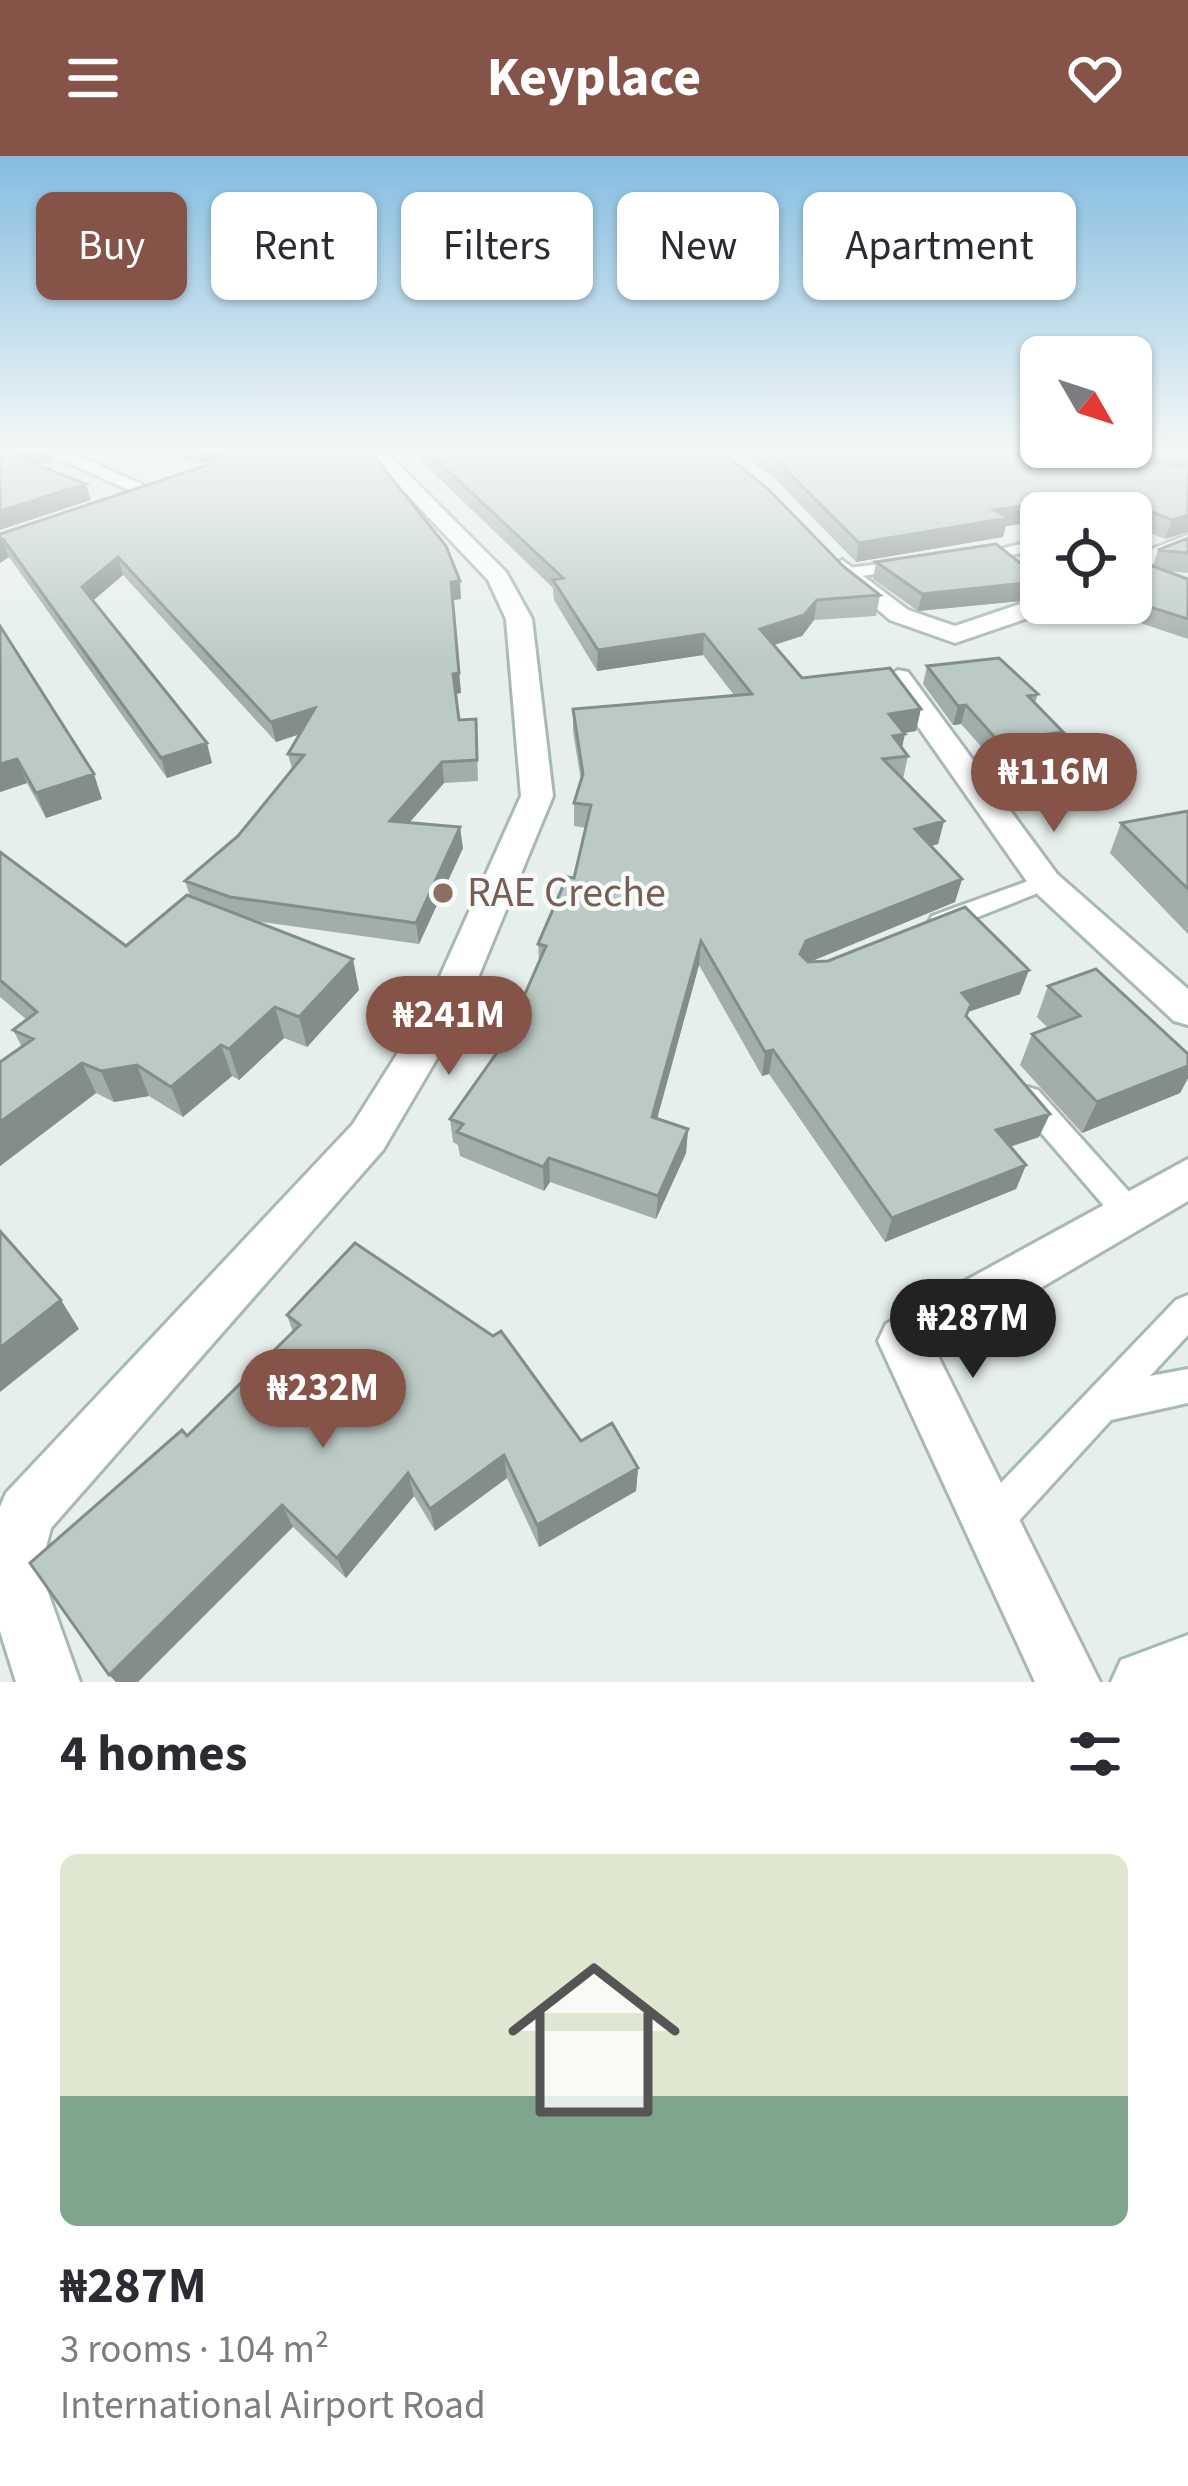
<!DOCTYPE html>
<meta charset="utf-8">
<style>
:root{--surface:#fff;--page:#f7f7f7;--text:#2b2b33;--muted:#7c7c81;--accent:#855347}
body{margin:0;font-family:"Source Sans 3",sans-serif;background:var(--page);color:var(--text);height:100vh;display:flex;flex-direction:column;font-size:45px;white-space:nowrap}
*{box-sizing:border-box;margin:0}
p{font-size:39px;color:var(--muted)}
.icon{flex:none;width:66px;height:66px;fill:none;stroke:currentColor;stroke-width:2;stroke-linecap:round;stroke-linejoin:round}
.map{position:relative;height:1526px;overflow:hidden}
.details{display:flex;flex-direction:column;background:var(--surface);flex:1}
.details>*{flex:none}
.banner{position:absolute;left:36px;top:36px;width:1116px;height:108px;display:flex;gap:24px}
.needle{width:78px;rotate:129deg}
.tools{position:absolute;left:1020px;top:180px;display:grid;gap:24px}
.tools a{display:grid;place-items:center;width:132px;height:132px;border-radius:18px;background:var(--surface);box-shadow:0 3px 9px #0004;font-size:60px}
.price{position:absolute;translate:-50% -102px;padding:0 27px;border-radius:42px;background:var(--accent);color:#fff;font-size:39px;line-height:78px;filter:drop-shadow(0 3px 6px #0008)}
.price::after{content:'';position:absolute;left:50%;top:72px;width:36px;height:27px;margin-left:-18px;background:inherit;clip-path:polygon(0 0,100% 0,50% 100%)}
.price.active{background:#222;color:#fff}
ul{padding:0;list-style:none}
li{display:grid;align-content:center;gap:24px;height:636px;padding:0 60px}
li span{display:grid;place-items:center;height:372px;border-radius:18px;color:#555}
li>.icon{margin-inline-start:auto}
span .icon{width:216px;height:216px;fill:#fffc;stroke-width:1}
li b{font-size:51px}
h2{display:flex;justify-content:space-between;align-items:center;height:144px;padding:0 60px;font-size:51px}
.pill{padding:0 42px;border-radius:18px;background:var(--surface);box-shadow:0 3px 9px #0004;font-size:42px;line-height:108px}
.pill.active{background:var(--accent);color:#fff}
header{display:flex;justify-content:space-between;align-items:center;height:156px;padding:0 60px;background:var(--accent);color:#fff;font-size:54px;font-weight:700}
.map>svg:first-child{display:block}
.lines{fill:none;stroke-linecap:round;stroke-linejoin:round}
.service-casing{stroke:#a8b8b2;stroke-width:6}
.minor-casing{stroke:#a8b8b2;stroke-width:6}
.secondary-casing{stroke:#a4bbb3;stroke-width:6}
.service{fill:#fff;fill-rule:evenodd}
.minor{fill:#fff;fill-rule:evenodd}
.secondary{fill:#fff;fill-rule:evenodd}
.wall{fill:#a1aea9}
.shaded-wall{fill:#838d89}
.building{fill:#bbcac4;stroke:#838d89;stroke-width:3}
.education-dot{fill:#8d6e63;stroke:#f7fbf9;stroke-width:4.5}
.labels{text-anchor:middle;dominant-baseline:central;stroke-width:9;stroke-linejoin:round;paint-order:stroke}
.education-label{font-size:42px;fill:#785e54;stroke:#f7fbf9;text-anchor:start}
</style>
<header><svg class="icon" aria-label="menu" viewBox="0 0 24 24"><path d="M4 6h16M4 12h16M4 18h16"/></svg>Keyplace<svg class="icon" aria-label="heart" viewBox="0 0 24 24"><path d="M12 20l-8-8c-3-5 5-10 8-4 3-6 11-1 8 4z"/></svg></header>
<div class="map">
<svg width="1188" height="1526" viewBox="0 0 1188 1526">
<rect width="100%" height="100%" fill="#e6efeb"/>
<g class="lines">
<defs>
<path id="service" d="M 1041,383 L 1041,393 L 976,406 L 968,401 Z
M 905,405 L 913,410 L 910,413 L 848,422 L 840,417 L 848,412 Z
M 1045,719 L 1057,726 L 1053,731 L 950,772 L 941,774 L 929,766 L 932,760 Z
M 1028,931 L 1038,934 L 1140,1048 L 1145,1057 L 1140,1066 L 1129,1070 L 1118,1066 L 1018,950 L 1014,942 L 1018,934 Z
M 1188,1139 L 1188,1179 L 1150,1220 L 1188,1213 L 1188,1247 L 1111,1264 L 1004,1381 L 990,1386 L 976,1381 L 971,1367 L 976,1353 L 1176,1144 Z"/>
<path id="minor" d="M 43,295 L 67,295 L 157,335 L 140,339 Z
M 366,295 L 385,295 L 506,416 L 532,463 L 553,640 L 463,858 L 383,994 L 51,1372 L 40,1414 L 80,1526 L 16,1526 L 0,1475 L 0,1351 L 6,1337 L 353,968 L 425,854 L 521,640 L 506,463 L 488,424 Z
M 1188,379 L 1188,394 L 1131,416 L 1131,401 Z
M 842,404 L 908,454 L 955,470 L 1041,441 L 1041,447 L 1060,447 L 1057,452 L 955,487 L 890,464 L 834,416 L 830,411 Z
M 898,514 L 908,516 L 1057,718 L 1188,833 L 1188,869 L 1174,865 L 1033,734 L 884,522 Z
M 1188,1003 L 1188,1045 L 935,1194 L 1100,1526 L 1035,1526 L 878,1185 L 886,1168 Z"/>
<path id="secondary" d="M 1188,1479 L 1188,1526 L 1111,1526 L 1121,1504 Z"/>
</defs>
<use href="#service" class="service-casing"/>
<use href="#minor" class="minor-casing"/>
<use href="#secondary" class="secondary-casing"/>
<use href="#service" class="service"/>
<use href="#minor" class="minor"/>
<use href="#secondary" class="secondary"/>
</g>
<path class="wall" d="M 159,295 L 242,295 L 199,308 Z
M 411,295 L 720,295 L 844,411 L 880,439 L 876,460 L 814,464 L 802,480 L 773,489 L 802,522 L 916,575 L 904,577 L 902,592 L 908,600 L 903,623 L 944,665 L 938,688 L 931,690 L 962,723 L 955,746 L 810,806 L 1020,838 L 968,856 L 967,861 L 1039,981 L 1010,991 L 1026,1009 L 1016,1033 L 885,1086 L 769,918 L 762,920 L 699,809 L 657,963 L 688,973 L 686,997 L 656,1063 L 550,1026 L 544,1035 L 460,1000 L 458,989 L 453,986 L 450,963 L 503,888 L 539,807 L 538,788 L 574,722 L 586,672 L 574,670 L 574,647 L 581,625 L 573,575 L 573,553 L 734,539 L 703,499 L 597,515 L 554,444 L 553,432 Z
M 720,295 L 1055,295 L 1188,311 L 1188,376 L 1165,383 L 1131,369 L 1131,357 L 1041,357 L 1041,365 L 1006,370 L 1003,381 L 856,406 L 772,320 L 740,298 Z
M 1072,295 L 1188,295 L 1188,310 Z
M 0,378 L 461,443 L 453,444 L 461,537 L 455,538 L 459,564 L 476,563 L 478,625 L 444,627 L 410,666 L 463,692 L 419,788 L 255,765 L 359,834 L 307,891 L 284,882 L 239,924 L 232,920 L 183,961 L 149,940 L 114,946 L 96,937 L 0,1010 L 0,906 L 22,891 L 13,874 L 27,864 L 0,841 L 0,696 L 126,790 L 190,740 L 185,725 L 238,680 L 292,613 L 288,598 L 300,578 L 276,586 L 123,419 L 93,444 L 212,607 L 167,622 L 9,401 L 0,407 Z
M 1188,382 L 1188,417 L 1166,415 L 1188,423 L 1188,483 L 1099,453 L 1101,447 L 1131,447 L 1131,417 L 1153,410 L 1158,394 Z
M 876,406 L 1039,422 L 1034,439 L 1021,445 L 918,455 L 873,423 Z
M 0,470 L 102,643 L 46,662 L 27,627 L 0,636 Z
M 927,510 L 1038,538 L 1035,547 L 1063,576 L 1057,595 L 993,604 L 961,568 L 953,569 L 923,528 Z
M 1188,655 L 1188,778 L 1110,697 L 1121,667 Z
M 1048,830 L 1188,898 L 1188,922 L 1180,937 L 1082,977 L 1020,909 L 1032,878 L 1048,872 L 1037,861 Z
M 287,1159 L 581,1285 L 638,1312 L 636,1335 L 539,1391 L 507,1322 L 435,1375 L 414,1340 L 346,1422 L 293,1371 L 187,1280 L 293,1176 Z"/>
<path class="shaded-wall" d="M 28,295 L 49,295 L 52,305 L 18,315 L 13,299 Z
M 196,295 L 242,295 L 199,308 Z
M 86,328 L 91,344 L 0,374 L 0,355 Z
M 1107,338 L 1101,357 L 1041,357 L 1041,365 L 1006,370 L 1003,381 L 856,406 L 859,387 L 994,354 Z
M 1188,359 L 1188,376 L 1165,383 L 1172,364 Z
M 3,383 L 9,401 L 0,407 L 0,385 Z
M 118,401 L 123,419 L 88,449 L 82,431 Z
M 1039,422 L 1034,439 L 1021,445 L 918,455 L 922,438 Z
M 460,425 L 461,443 L 453,444 L 451,426 Z
M 817,444 L 814,464 L 802,480 L 758,494 L 760,473 Z
M 704,478 L 703,499 L 597,515 L 598,494 Z
M 459,517 L 461,537 L 455,538 L 453,518 Z
M 966,549 L 961,568 L 953,569 L 958,550 Z
M 315,552 L 318,572 L 276,586 L 271,566 Z
M 921,553 L 916,575 L 885,580 L 889,558 Z
M 1063,576 L 1057,595 L 993,604 L 998,585 Z
M 905,578 L 900,601 L 893,580 Z
M 207,587 L 212,607 L 167,622 L 161,602 Z
M 17,603 L 27,627 L 0,636 L 0,608 Z
M 442,606 L 444,627 L 393,685 L 390,665 Z
M 94,618 L 102,643 L 46,662 L 36,637 Z
M 944,665 L 938,688 L 910,696 L 915,673 Z
M 460,671 L 463,692 L 419,788 L 416,767 Z
M 962,723 L 955,746 L 802,809 L 800,798 L 806,785 Z
M 701,785 L 699,809 L 651,985 L 652,961 Z
M 353,803 L 359,834 L 307,891 L 299,861 Z
M 1029,814 L 1020,838 L 968,856 L 962,837 Z
M 275,851 L 284,882 L 239,924 L 229,893 Z
M 221,889 L 232,920 L 183,961 L 171,931 Z
M 773,894 L 769,918 L 762,920 L 765,896 Z
M 82,907 L 96,937 L 0,1010 L 0,966 Z
M 137,909 L 149,940 L 114,946 L 101,915 Z
M 1188,910 L 1188,922 L 1180,937 L 1082,977 L 1097,946 Z
M 1050,958 L 1039,981 L 987,998 L 996,974 Z
M 688,973 L 686,997 L 656,1063 L 658,1040 Z
M 549,1002 L 550,1026 L 544,1035 L 543,1011 Z
M 1026,1009 L 1016,1033 L 885,1086 L 892,1062 Z
M 61,1144 L 79,1173 L 0,1236 L 0,1192 Z
M 504,1299 L 507,1322 L 435,1375 L 430,1353 Z
M 638,1312 L 636,1335 L 539,1391 L 537,1369 Z
M 408,1317 L 414,1340 L 346,1422 L 337,1402 Z
M 282,1349 L 293,1371 L 138,1526 L 116,1526 L 109,1519 Z"/>
<path class="building" d="M 0,295 L 28,295 L 13,299 L 86,328 L 0,355 Z
M 249,295 L 370,295 L 446,390 L 460,425 L 451,426 L 459,517 L 453,518 L 459,564 L 476,563 L 477,604 L 442,606 L 390,665 L 460,671 L 416,767 L 230,741 L 185,725 L 238,680 L 304,599 L 288,598 L 315,552 L 271,566 L 118,401 L 82,431 L 207,587 L 161,602 L 3,383 L 0,385 L 0,378 Z
M 427,295 L 720,295 L 768,333 L 844,411 L 880,439 L 817,444 L 804,459 L 760,473 L 802,522 L 890,512 L 921,553 L 889,558 L 905,578 L 893,580 L 908,600 L 883,603 L 944,665 L 915,673 L 962,723 L 806,785 L 800,798 L 808,806 L 828,805 L 965,751 L 1029,814 L 962,837 L 971,848 L 966,860 L 1050,958 L 996,974 L 1026,1009 L 892,1062 L 773,894 L 765,896 L 701,785 L 652,961 L 688,973 L 658,1040 L 549,1002 L 543,1011 L 457,976 L 463,968 L 450,963 L 503,888 L 546,790 L 538,788 L 567,721 L 574,722 L 591,649 L 574,647 L 583,618 L 573,553 L 752,538 L 704,478 L 598,494 L 553,424 L 563,422 Z
M 762,295 L 1055,295 L 1188,311 L 1188,359 L 1172,364 L 1107,338 L 994,354 L 1008,362 L 859,387 L 774,302 Z
M 1188,382 L 1188,397 L 1158,394 Z
M 996,388 L 1039,422 L 1026,427 L 922,438 L 876,406 Z
M 1144,407 L 1188,423 L 1188,463 L 1131,445 L 1131,417 Z
M 0,470 L 94,618 L 36,637 L 17,603 L 0,608 Z
M 999,502 L 1038,538 L 1028,540 L 1063,576 L 998,585 L 966,549 L 958,550 L 927,510 Z
M 1188,655 L 1188,733 L 1121,667 Z
M 0,696 L 126,790 L 187,739 L 353,803 L 299,861 L 275,851 L 229,893 L 221,889 L 171,931 L 137,909 L 101,915 L 82,907 L 0,966 L 0,906 L 33,883 L 13,874 L 37,856 L 0,824 Z
M 1096,813 L 1188,898 L 1188,910 L 1097,946 L 1032,878 L 1080,860 L 1048,830 Z
M 0,1075 L 61,1144 L 0,1192 Z
M 355,1087 L 493,1180 L 501,1175 L 581,1285 L 612,1267 L 638,1312 L 537,1369 L 504,1299 L 430,1353 L 408,1317 L 337,1402 L 282,1349 L 109,1519 L 30,1407 L 182,1274 L 187,1280 L 300,1169 L 287,1159 Z"/>
<linearGradient id="sky" x2="0" y2="1"><stop stop-color="#84bce0"/><stop offset="0.58" stop-color="#f4f8f6"/><stop offset="1" stop-color="#f4f8f6" stop-opacity="0"/></linearGradient>
<rect width="1188" height="508" fill="url(#sky)"/>
<circle class="education-dot" cx="443" cy="737" r="12"/>
<g class="labels">
<g class="education-label">
<text x="467" y="737">RAE Creche</text>
</g>
</g>
</svg>
<div class="tools">
<a><svg class="needle" viewBox="-14 -14 28 28"><path d="M0-13l5 13h-10z" fill="#e53935"/><path d="M0 13l5-13h-10z" fill="#7c7c81"/></svg></a>
<a><svg class="icon" aria-label="locate" viewBox="0 0 24 24"><circle cx="12" cy="12" r="6"/><path d="M12 2v4M12 18v4M2 12h4M18 12h4"/></svg></a>
</div>
<b class="price" style="left:1054px;top:679px">₦116M</b>
<b class="price" style="left:449px;top:922px">₦241M</b>
<b class="price active" style="left:973px;top:1225px">₦287M</b>
<b class="price" style="left:323px;top:1295px">₦232M</b>
<div class="banner">
<a class="pill active">Buy</a>
<a class="pill">Rent</a>
<a class="pill">Filters</a>
<a class="pill">New</a>
<a class="pill">Apartment</a>
</div>
</div>
<section class="details">
<h2>4 homes<svg class="icon" aria-label="filters" viewBox="0 0 24 24"><path d="M4 7h16M4 17h16"/><circle cx="9" cy="7" r="2"/><circle cx="15" cy="17" r="2"/></svg></h2>
<ul>
<li><span style="background:linear-gradient(#dfe7d0 65%,#7fa58c 0)"><svg class="icon" aria-label="home" viewBox="0 0 24 24"><path d="M3 11l9-7 9 7M6 9v11h12V9"/></svg></span><div><b>₦287M</b><p>3 rooms · 104 m²</p><p>International Airport Road</p></div></li>
</ul>
</section>
